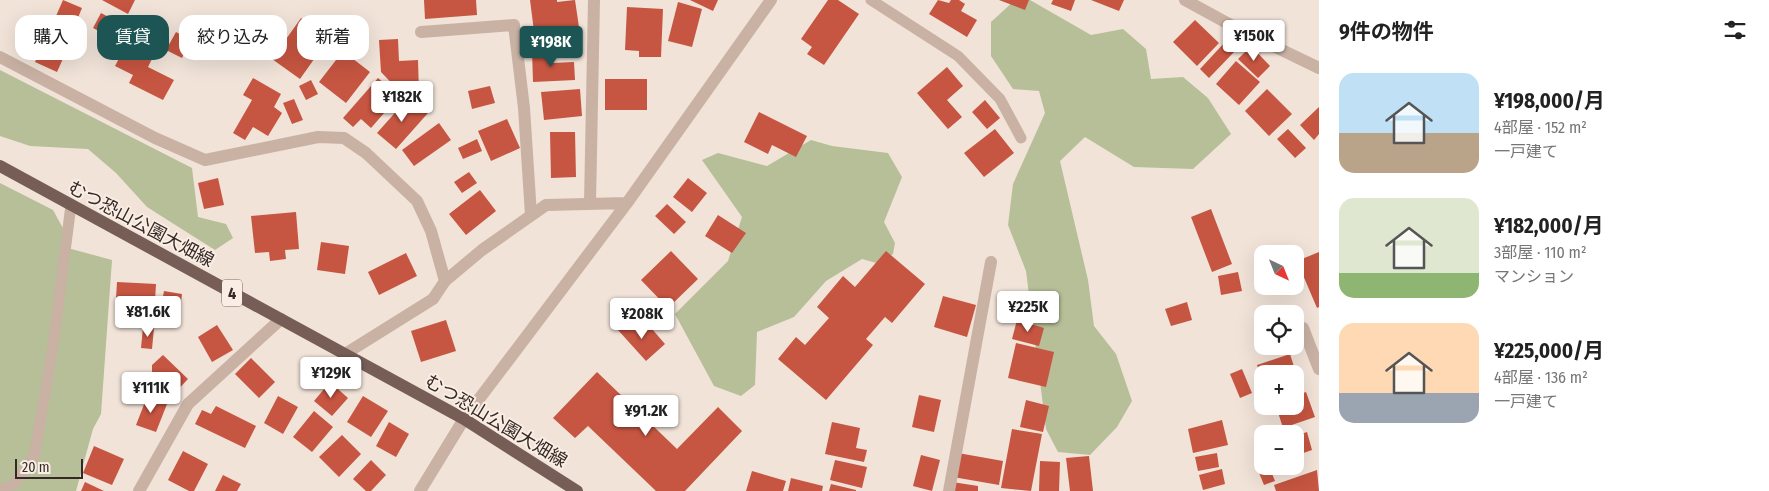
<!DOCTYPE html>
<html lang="ja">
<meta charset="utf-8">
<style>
:root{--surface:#fff;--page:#f6f6f6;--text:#222;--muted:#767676;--accent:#1c5554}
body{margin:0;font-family:"Fira Sans Condensed","Noto Sans JP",sans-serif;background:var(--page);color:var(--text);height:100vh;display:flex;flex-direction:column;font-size:19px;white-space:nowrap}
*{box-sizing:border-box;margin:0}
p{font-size:16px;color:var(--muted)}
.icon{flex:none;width:28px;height:28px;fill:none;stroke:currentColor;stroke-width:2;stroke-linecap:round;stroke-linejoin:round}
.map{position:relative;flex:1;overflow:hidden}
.side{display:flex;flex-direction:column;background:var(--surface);width:450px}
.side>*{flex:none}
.top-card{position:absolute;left:15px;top:15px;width:475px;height:45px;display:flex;gap:10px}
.needle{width:32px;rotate:137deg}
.tools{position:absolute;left:1254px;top:245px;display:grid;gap:10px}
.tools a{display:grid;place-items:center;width:50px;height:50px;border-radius:10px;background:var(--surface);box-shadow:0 5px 20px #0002;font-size:25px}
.scale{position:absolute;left:15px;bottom:12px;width:68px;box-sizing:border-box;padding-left:5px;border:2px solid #342926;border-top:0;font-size:14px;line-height:18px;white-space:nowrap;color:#342926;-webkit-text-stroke:4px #f9ede4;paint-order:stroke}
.price{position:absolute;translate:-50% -42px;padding:0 11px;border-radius:5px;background:#fff;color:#222;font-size:16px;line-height:32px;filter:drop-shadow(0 1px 2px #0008)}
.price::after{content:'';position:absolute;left:50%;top:30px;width:15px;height:11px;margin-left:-8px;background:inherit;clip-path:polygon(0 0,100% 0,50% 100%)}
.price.on{background:var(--accent);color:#fff}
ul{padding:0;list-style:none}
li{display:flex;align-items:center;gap:15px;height:125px;padding:0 20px}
li span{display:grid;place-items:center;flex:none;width:140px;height:100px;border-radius:15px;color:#555}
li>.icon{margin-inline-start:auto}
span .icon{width:60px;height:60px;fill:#fffc;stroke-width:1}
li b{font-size:21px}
h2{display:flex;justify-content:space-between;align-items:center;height:60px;padding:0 20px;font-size:21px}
.chip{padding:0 18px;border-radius:15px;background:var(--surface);box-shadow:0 5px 20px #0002;font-size:18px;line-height:45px}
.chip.on{background:var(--accent);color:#fff}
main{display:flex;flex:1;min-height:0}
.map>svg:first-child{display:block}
.green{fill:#b6bf98}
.building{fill:#c65541}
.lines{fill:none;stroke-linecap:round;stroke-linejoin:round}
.service{stroke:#c9b2a4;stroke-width:11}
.minor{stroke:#c9b2a4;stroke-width:12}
.tertiary{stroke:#c9b2a4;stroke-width:12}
.primary{stroke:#765e57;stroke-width:12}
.labels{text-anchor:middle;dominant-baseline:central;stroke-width:4;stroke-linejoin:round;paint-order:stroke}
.shield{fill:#f9ede4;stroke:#6f645f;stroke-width:1}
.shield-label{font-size:16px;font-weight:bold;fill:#342926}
.street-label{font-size:18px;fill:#342926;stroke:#f9ede4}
</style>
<main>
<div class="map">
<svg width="1319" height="491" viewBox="0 0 1319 491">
<rect width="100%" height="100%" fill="#f1e3d8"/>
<path class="green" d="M 1015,0 L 1030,0 L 1091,35 L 1123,29 L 1146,49 L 1151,79 L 1183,77 L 1208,98 L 1231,134 L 1193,169 L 1134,167 L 1085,137 L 1060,161 L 1088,280 L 1094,326 L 1116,354 L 1132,401 L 1117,427 L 1090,455 L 1058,452 L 1046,429 L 1026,271 L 1008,225 L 1013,184 L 1045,113 L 1039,91 L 1013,89 L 991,56 L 991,22 Z
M 0,70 L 192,168 L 198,217 L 226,224 L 233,238 L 215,250 L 147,207 L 116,173 L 88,149 L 30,146 L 0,136 Z
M 811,140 L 832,146 L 888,153 L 902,177 L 884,222 L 895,243 L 893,254 L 880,264 L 862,259 L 826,281 L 794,317 L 757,332 L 755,385 L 741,396 L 714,386 L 675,314 L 728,261 L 742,217 L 702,160 L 718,153 L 767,166 Z
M 0,183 L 53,210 L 64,230 L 64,247 L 112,260 L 101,414 L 93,429 L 76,491 L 0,491 Z"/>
<path class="building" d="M 63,0 L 82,8 L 75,25 L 56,16 Z
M 102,0 L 135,0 L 128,14 Z
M 424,0 L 476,0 L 477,15 L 425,19 Z
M 530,0 L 557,0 L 557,2 L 575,0 L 580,34 L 535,39 Z
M 690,0 L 718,0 L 713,11 Z
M 828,0 L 838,0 L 859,14 L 824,65 L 807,54 L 812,47 L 801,39 Z
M 938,0 L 949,3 L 951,0 L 959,0 L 965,4 L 961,11 L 977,20 L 967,37 L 929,14 Z
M 999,0 L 1029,0 L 1025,10 Z
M 1053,0 L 1075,0 L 1071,11 L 1051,4 Z
M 1091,0 L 1124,0 L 1119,11 Z
M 678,2 L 702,9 L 692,47 L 668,41 Z
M 627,7 L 663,9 L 661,57 L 639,57 L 639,51 L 625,50 Z
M 101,13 L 122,24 L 114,39 L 93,28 Z
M 301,18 L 329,38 L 300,79 L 272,59 Z
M 1195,20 L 1219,43 L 1197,66 L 1173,42 Z
M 53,22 L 75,32 L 57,72 L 35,62 Z
M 359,31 L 362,44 L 343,48 L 340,35 Z
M 133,32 L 159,45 L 148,67 L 174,80 L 163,100 L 129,83 L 133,75 L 115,66 Z
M 176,32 L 191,40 L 182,58 L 166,50 Z
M 398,39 L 399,61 L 418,60 L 419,93 L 402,94 L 381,72 L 379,40 Z
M 1226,41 L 1236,50 L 1209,78 L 1200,69 Z
M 1251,46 L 1270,66 L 1258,78 L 1238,59 Z
M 552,49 L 552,63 L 574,62 L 575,80 L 533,82 L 532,50 Z
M 343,51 L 370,72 L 346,103 L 319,82 Z
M 1236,61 L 1260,82 L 1239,105 L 1216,84 Z
M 947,67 L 963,86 L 947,100 L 962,117 L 948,129 L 917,93 Z
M 253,78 L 281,94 L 274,107 L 282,113 L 268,136 L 253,127 L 245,140 L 233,133 L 252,100 L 243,95 Z
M 378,78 L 399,96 L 371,128 L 361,119 L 353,127 L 343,118 Z
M 605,79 L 647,79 L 647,110 L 605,110 Z
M 311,80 L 318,94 L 306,100 L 299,86 Z
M 490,86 L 495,103 L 472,109 L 468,91 Z
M 580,89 L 582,116 L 544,120 L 541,92 Z
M 1267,89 L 1292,114 L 1269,136 L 1245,111 Z
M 409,97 L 428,113 L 396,149 L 377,133 Z
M 294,99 L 303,120 L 292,124 L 283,103 Z
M 985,100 L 1000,118 L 987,129 L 972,112 Z
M 1319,107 L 1319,134 L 1314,140 L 1300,125 Z
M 759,112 L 807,136 L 796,157 L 772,145 L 768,154 L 744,142 Z
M 507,119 L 520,148 L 491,161 L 478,131 Z
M 439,123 L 451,140 L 414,166 L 402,150 Z
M 995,129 L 1014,153 L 984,177 L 964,153 Z
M 1288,129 L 1306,148 L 1295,158 L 1277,139 Z
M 550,132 L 575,132 L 576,177 L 551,178 Z
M 477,139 L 482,151 L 463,159 L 458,148 Z
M 469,172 L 477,183 L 462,193 L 454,182 Z
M 218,178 L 224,205 L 204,209 L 198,183 Z
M 688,178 L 707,193 L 692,212 L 673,197 Z
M 480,190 L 496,211 L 466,235 L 449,214 Z
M 667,204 L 686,222 L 674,234 L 655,216 Z
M 1211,209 L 1232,264 L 1212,272 L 1191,217 Z
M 296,212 L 299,249 L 285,250 L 286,259 L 270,261 L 269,252 L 255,253 L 251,216 Z
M 718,215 L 746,233 L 732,253 L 705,236 Z
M 321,242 L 349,246 L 345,274 L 317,270 Z
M 671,251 L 698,279 L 668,308 L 641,280 Z
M 886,251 L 925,284 L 892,323 L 885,317 L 866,339 L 873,345 L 826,400 L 778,359 L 796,337 L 805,345 L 829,318 L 817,307 L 843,276 L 855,287 Z
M 1319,252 L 1319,307 L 1317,308 L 1297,261 Z
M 406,253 L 417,276 L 379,295 L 368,272 Z
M 1238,272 L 1242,291 L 1221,295 L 1218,276 Z
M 117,282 L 156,284 L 154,318 L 115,315 Z
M 164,291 L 182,294 L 180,310 L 161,307 Z
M 943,296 L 976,305 L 967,337 L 934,327 Z
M 1187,302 L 1192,320 L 1171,326 L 1165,309 Z
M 446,320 L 456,351 L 421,362 L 411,331 Z
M 1017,320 L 1044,328 L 1039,346 L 1012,339 Z
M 628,321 L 637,331 L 646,322 L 665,344 L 646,361 L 618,330 Z
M 217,325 L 233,350 L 212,362 L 198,337 Z
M 143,327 L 154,328 L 152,349 L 141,348 Z
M 1016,343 L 1054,352 L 1046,387 L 1008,378 Z
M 1290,354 L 1297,376 L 1295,377 L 1295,374 L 1262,374 L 1262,379 L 1257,365 Z
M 163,355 L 188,379 L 169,399 L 152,382 L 152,365 Z
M 251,358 L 275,382 L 259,398 L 235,374 Z
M 1242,369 L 1252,393 L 1240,398 L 1230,374 Z
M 597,372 L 677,449 L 718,407 L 742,431 L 685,491 L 656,491 L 588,426 L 575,438 L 553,418 Z
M 330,382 L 348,398 L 332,416 L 314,401 Z
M 1306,392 L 1315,417 L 1283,428 L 1276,406 L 1295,406 L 1295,396 Z
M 919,395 L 941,400 L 934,432 L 912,427 Z
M 278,396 L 298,407 L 283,434 L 264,423 Z
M 363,396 L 388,411 L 371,437 L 347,422 Z
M 147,397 L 167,404 L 156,432 L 136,425 Z
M 1026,400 L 1049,406 L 1043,432 L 1020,427 Z
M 216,406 L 256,426 L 245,448 L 195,424 L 202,410 L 211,414 Z
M 314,411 L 333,427 L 312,452 L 293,437 Z
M 1222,420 L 1228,445 L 1193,453 L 1188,429 Z
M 389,422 L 409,434 L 396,457 L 376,446 Z
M 832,422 L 860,428 L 856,448 L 867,450 L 864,462 L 825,454 Z
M 1012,429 L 1042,434 L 1031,491 L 1001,488 Z
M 1307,432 L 1312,450 L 1295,456 L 1295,436 Z
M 342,435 L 361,454 L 339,477 L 319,457 Z
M 94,446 L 124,459 L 112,485 L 83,473 Z
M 183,451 L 208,464 L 194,491 L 189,491 L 168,480 Z
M 958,453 L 1003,461 L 999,485 L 953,477 Z
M 1217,453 L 1219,467 L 1198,471 L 1195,457 Z
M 921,455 L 940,460 L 932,491 L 913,486 Z
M 1089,456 L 1093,491 L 1070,491 L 1066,458 Z
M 371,460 L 386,475 L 371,491 L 366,491 L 353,479 Z
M 835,460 L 867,467 L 862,488 L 830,480 Z
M 1040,461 L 1060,462 L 1059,491 L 1039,491 Z
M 1262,466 L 1269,466 L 1275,481 L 1264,485 L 1257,468 Z
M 1222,469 L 1225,484 L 1203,490 L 1199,475 Z
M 1317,470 L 1319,491 L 1276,491 L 1274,485 Z
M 752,471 L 786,481 L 783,491 L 746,491 Z
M 223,475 L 241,484 L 237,491 L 215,491 Z
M 791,478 L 823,486 L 822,491 L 788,491 Z
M 85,482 L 104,491 L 81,491 Z
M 952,482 L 978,486 L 978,491 L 951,491 Z
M 831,484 L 856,490 L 856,491 L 829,491 Z"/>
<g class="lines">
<path class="service" d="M 871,0 L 958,56 L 1000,99 L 1021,138
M 0,491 L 14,484 L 34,457 L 52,353 L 71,205"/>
<path class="minor" d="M 1185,0 L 1238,29 L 1319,68
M 421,32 L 514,25 L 524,108 L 531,215
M 590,203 L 594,0
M 1303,328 L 1319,369
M 345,354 L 433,299 L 445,281
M 139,491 L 188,404 L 281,319
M 949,491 L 991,262"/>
<path class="tertiary" d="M 0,57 L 155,138 L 205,160 L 318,137 L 344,138 L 366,153 L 417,201 L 431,231 L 445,281 L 482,250 L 546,205 L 627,203
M 420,491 L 464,419 L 627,203 L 771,0"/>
<path class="primary" d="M 0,166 L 464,419 L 577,491"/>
</g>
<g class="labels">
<rect class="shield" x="222" y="279.5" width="20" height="27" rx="4"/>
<g class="shield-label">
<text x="232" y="293">4</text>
</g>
<g class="street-label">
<text transform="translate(141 224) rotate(28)">むつ恐山公園大畑線</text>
<text transform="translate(496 421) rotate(31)">むつ恐山公園大畑線</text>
</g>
</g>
</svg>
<div class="tools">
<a><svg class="needle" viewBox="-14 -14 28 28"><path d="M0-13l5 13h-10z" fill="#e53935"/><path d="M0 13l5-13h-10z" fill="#767676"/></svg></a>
<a><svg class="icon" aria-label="locate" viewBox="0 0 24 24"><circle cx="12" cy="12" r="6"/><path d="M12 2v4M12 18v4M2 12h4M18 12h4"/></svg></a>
<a>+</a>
<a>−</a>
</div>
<div class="scale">20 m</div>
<b class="price" style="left:1254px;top:62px">¥150K</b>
<b class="price on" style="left:551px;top:68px">¥198K</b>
<b class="price" style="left:402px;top:123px">¥182K</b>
<b class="price" style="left:1028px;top:333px">¥225K</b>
<b class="price" style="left:148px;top:338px">¥81.6K</b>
<b class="price" style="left:642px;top:340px">¥208K</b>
<b class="price" style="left:331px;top:399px">¥129K</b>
<b class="price" style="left:151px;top:414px">¥111K</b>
<b class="price" style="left:646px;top:437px">¥91.2K</b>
<div class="top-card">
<a class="chip">購入</a>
<a class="chip on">賃貸</a>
<a class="chip">絞り込み</a>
<a class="chip">新着</a>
</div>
</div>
<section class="side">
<h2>9件の物件<svg class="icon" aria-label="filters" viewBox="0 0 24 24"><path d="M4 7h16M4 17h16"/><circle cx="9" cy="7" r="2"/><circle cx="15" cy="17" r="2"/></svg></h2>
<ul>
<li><span style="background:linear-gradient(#bfe0f5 60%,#b9a48a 0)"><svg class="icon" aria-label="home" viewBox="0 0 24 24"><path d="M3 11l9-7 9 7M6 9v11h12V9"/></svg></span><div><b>¥198,000/月</b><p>4部屋 · 152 m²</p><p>一戸建て</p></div></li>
<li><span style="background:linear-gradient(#dfe7d0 75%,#8fb573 0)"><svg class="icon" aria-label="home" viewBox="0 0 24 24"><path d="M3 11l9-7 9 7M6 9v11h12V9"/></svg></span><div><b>¥182,000/月</b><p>3部屋 · 110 m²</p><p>マンション</p></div></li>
<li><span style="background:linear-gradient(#ffd9b3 70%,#9aa5b1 0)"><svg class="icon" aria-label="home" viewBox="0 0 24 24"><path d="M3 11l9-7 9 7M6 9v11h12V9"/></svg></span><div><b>¥225,000/月</b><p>4部屋 · 136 m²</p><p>一戸建て</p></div></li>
</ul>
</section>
</main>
